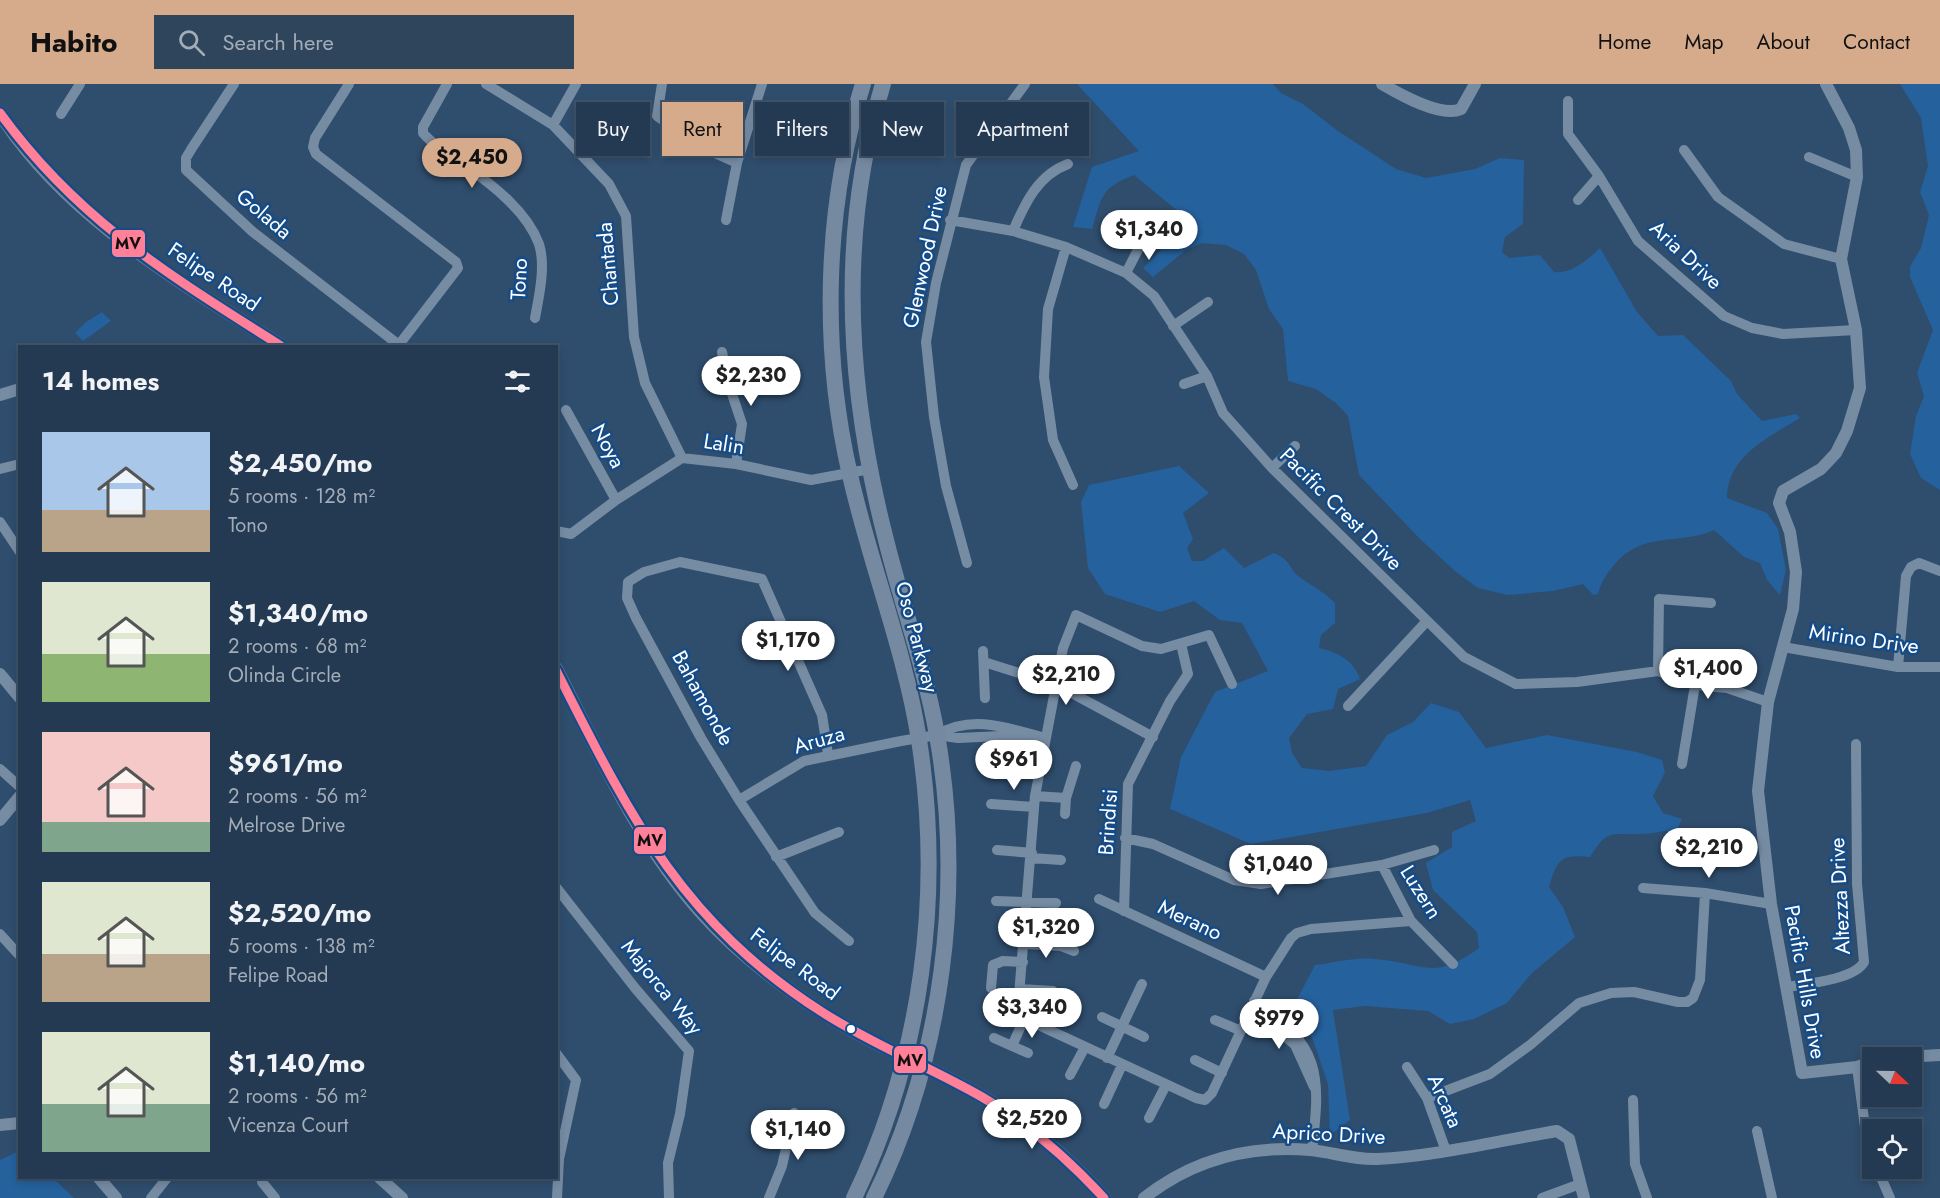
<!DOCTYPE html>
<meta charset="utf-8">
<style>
:root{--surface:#233a52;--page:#2f455c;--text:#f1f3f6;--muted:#a3adb8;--line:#405469;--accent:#d6ab8b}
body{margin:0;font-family:Jost,sans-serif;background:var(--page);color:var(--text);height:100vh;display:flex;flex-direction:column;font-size:22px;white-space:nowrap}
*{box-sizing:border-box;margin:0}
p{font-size:20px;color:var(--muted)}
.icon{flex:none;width:33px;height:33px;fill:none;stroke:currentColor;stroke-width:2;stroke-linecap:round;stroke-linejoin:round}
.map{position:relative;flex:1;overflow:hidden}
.side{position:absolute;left:18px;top:261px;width:540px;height:834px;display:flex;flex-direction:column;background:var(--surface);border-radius:0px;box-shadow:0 3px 9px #0003,0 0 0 2px var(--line)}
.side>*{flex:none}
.top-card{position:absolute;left:576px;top:18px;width:570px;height:54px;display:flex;gap:12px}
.needle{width:39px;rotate:112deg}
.tools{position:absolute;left:1862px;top:963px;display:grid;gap:12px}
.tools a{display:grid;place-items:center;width:60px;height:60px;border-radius:0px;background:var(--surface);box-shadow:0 3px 9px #0003,0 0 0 2px var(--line);font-size:30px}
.price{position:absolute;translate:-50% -51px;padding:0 14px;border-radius:21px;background:#fff;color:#222;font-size:20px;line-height:39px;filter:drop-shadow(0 2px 3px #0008)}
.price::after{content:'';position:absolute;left:50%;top:36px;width:18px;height:14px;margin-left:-9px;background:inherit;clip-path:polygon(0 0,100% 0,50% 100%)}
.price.active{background:var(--accent);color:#111}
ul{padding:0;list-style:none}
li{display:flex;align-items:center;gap:18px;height:150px;padding:0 24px}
li span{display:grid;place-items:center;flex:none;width:168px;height:120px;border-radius:0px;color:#555}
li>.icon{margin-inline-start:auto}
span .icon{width:72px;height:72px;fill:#fffc;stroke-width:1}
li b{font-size:26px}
h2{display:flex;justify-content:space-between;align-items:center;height:72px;padding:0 24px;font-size:26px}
.pill{padding:0 21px;border-radius:0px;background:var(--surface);box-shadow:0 3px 9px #0003,0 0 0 2px var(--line);font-size:21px;line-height:54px}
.pill.active{background:var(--accent);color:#111}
header{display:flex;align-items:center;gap:36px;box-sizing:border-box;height:84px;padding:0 30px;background:var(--accent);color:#111}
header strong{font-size:28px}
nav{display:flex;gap:33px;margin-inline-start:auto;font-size:21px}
.search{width:420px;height:54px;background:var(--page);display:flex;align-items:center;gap:15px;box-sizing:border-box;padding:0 21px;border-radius:0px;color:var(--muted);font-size:22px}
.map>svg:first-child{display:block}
.green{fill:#25619d}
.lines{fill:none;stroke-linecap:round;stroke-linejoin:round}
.minor{stroke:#768ca3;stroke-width:10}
.tertiary{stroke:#768ca3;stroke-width:12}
.secondary{stroke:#71879e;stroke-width:14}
.primary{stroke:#7589a0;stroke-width:16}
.bus-1-casing{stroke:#154c87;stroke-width:14}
.bus-1{stroke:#ff8098;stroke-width:9}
.bus-dot{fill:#fff;stroke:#154c87;stroke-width:2}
.labels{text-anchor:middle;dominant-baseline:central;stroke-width:5;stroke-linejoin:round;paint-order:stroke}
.street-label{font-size:21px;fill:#fff;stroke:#154c87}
.line-badge{stroke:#154c87;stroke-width:2}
.pale-badge-label{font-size:16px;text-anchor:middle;font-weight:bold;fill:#111}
</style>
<header>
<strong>Habito</strong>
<div class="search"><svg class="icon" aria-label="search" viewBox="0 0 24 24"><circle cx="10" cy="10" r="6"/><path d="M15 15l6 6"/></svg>Search here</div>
<nav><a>Home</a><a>Map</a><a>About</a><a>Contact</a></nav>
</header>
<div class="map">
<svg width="1940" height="1114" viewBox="0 0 1940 1114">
<rect width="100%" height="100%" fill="#2f4d6d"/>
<path class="green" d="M 1077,0 L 1273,0 L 1281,9 L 1303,20 L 1338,47 L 1396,85 L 1426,94 L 1475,85 L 1500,74 L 1524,76 L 1523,140 L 1505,153 L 1502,168 L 1509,174 L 1540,171 L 1554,188 C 1572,190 1587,176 1600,164 L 1637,228 L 1658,252 L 1683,251 L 1731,297 L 1737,310 L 1762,337 L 1796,330 L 1800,334 C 1769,353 1727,372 1727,414 L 1767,429 L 1778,445 L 1786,486 L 1780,511 L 1767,496 L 1760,479 L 1744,473 L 1714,446 C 1678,462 1643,446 1614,481 C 1606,491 1601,498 1598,510 L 1593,511 L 1583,500 L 1553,507 L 1508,511 L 1478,504 L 1456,488 L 1419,454 L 1359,391 L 1348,332 L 1336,319 L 1316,305 L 1288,297 L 1283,245 L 1269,225 L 1256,186 L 1244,170 L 1226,161 L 1202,159 L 1186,166 L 1153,193 L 1143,184 L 1190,137 L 1134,91 C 1100,104 1102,113 1092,145 L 1073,143 L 1092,83 L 1139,67 Z
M 1900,0 L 1940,0 L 1940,406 L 1921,394 L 1910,370 L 1916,332 L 1924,312 L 1917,289 L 1933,246 L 1910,193 L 1910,183 L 1921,164 L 1927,140 L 1929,131 L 1920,108 L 1928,82 L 1921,34 Z
M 102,228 L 111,237 L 83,257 L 75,249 L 86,238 Z
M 1179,382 L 1209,409 L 1183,429 L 1193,455 L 1187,464 L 1192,477 L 1203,477 L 1224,464 L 1244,484 L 1274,469 C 1295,479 1288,486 1301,494 C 1314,503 1324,508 1335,519 L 1335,539 L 1321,551 L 1319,564 C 1337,568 1354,576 1360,595 L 1338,605 L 1333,625 L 1307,630 L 1289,654 L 1292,669 L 1302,684 L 1330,687 L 1366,682 L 1387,651 L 1413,638 L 1431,619 L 1459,628 L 1486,664 L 1547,651 L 1637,668 L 1662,676 L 1665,688 L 1653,712 L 1663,729 L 1682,735 L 1677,746 C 1664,746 1653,750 1640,750 C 1609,751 1608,745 1590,773 C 1560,770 1557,776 1549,803 L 1563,823 L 1575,853 L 1531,890 L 1507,919 L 1474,935 L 1450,940 L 1428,927 L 1365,922 L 1333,926 L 1350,1036 L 1330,1051 L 1328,1000 L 1313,956 L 1294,921 L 1315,881 C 1334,879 1356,873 1375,875 C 1424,879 1433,898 1479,864 L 1477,848 L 1433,806 L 1426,779 L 1452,763 L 1452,748 L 1476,737 L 1470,716 L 1427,729 L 1251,760 L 1170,725 L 1181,673 L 1215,608 L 1268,587 L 1242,539 L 1220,536 L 1194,517 L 1160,528 L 1105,510 L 1088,484 L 1081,418 L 1089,401 Z
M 19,1067 L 20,1094 L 53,1094 L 74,1114 L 0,1114 L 0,1076 Z"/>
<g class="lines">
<path class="minor" d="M 234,0 L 192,64 L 186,74 L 186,86 L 253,148 L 399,261
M 349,0 L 315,54 L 313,63 L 316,70 L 456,178 L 458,184 L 398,262
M 447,0 L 423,43 L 423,49 C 435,63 452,73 467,83 C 494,102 527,128 539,160 C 546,182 539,212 535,234
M 486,0 L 553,41 L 609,100 L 626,132 L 634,253 L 645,299 L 682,374
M 662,0 L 657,32 L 708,66 L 737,79
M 1568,17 L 1568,50 L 1599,92 L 1638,157 L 1724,232 L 1752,244 L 1783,250 L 1856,246
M 61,30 L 80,0
M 553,41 L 576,0
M 1684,66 L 1718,113 L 1784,160 L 1841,175
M 1809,73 L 1857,93
M 1578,116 L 1599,92
M 726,136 L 737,79 L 762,0
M 950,136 L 1013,147 L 1066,163 L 1126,189 L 1154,212 L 1207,292 L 1223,329 L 1272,384 L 1464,573 L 1516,600 L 1577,598 L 1658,587 L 1695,601 L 1727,604 L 1768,618
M 1013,147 C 1025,119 1038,91 1068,80
M 1066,163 L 1048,225 L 1044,293 L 1053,356 L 1073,401
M 1126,189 L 1145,152
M 1173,242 L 1208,218
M 722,268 L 729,301 L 742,340 L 736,380
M 1184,300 L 1207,292
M 566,326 L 616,416
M 1272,384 L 1295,362
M 0,385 L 20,380
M 0,438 L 20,468
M 556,447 L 571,450 L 616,416 L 682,374 L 736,380 L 811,396 L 870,385
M 967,479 L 946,402 L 934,333 L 926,258 L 936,199 L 966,81 L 1025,0
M 1783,563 L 1898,583 L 1940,583
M 983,567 L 985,614
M 984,578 L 1057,601 L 1153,653
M 1898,583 L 1906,492 L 1911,483 L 1919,479 L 1940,487
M 1658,587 L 1659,515 L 1711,519
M 1232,600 L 1209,551 L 1161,565 L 1142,562 L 1076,531 L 1063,564 L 1035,712 L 1018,924 L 1021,933 L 1196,1014 L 1205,1016 L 1212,1009 L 1266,893 L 1291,854 L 1297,849 L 1311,845 L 1411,837
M 1348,622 L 1426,538
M 937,651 C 972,630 1008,644 1045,654
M 828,670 L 822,631 L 762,495 L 680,478 L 644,488 L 628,498 L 627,514 L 636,534 L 701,654 L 739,716 L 815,829 L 849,857
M 1682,680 L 1695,601
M 0,685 L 20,703
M 1035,712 L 1066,714 L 1076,682
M 739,716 L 804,677 L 901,657 L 937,651 L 958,654 L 1002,652 L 1043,663
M 991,720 L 1034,723
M 1065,730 L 1066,714
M 1125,754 L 1153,760 L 1234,796 L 1261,800 L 1382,781 L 1434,766
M 997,766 L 1032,769
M 776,773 L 839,748
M 1031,774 L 1061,776
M 1382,781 L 1411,837 L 1453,880
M 556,803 L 635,904 L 689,967 L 680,1030 L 668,1079 L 669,1114
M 1643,804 L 1705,809 L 1771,820
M 1099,815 L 1266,893
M 996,817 L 1056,819
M 1124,827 L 1128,700 L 1170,617 L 1188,590 L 1181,560
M 0,850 L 20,872
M 1024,860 L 1061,862 L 1074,867
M 1786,903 C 1805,900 1854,896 1864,878 L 1857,800 L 1856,660
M 991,904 L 993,881 L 1003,877 L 1023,878
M 1020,905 L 1053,907
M 1254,917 C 1321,962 1321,989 1312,1066
M 1251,923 L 1295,961 L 1314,1003
M 1102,933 L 1144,953
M 1024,935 L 1012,962 L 1028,969
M 1215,936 L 1239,946
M 994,954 L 1012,962
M 556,969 L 576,996 L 559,1075 L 557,1114
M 1107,974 L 1142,900
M 1195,976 L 1222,989
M 1407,983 L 1427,1014 L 1446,1067
M 1857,983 L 1868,1065 L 1872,1074
M 1070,991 L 1085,963
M 1427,1014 L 1490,990 L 1530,961 L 1579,919 L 1611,909 L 1634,908 L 1678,918 L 1687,918 L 1693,914 L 1700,896 L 1705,809
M 1633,1016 L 1635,1080 L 1647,1114
M 1104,1020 L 1122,981
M 1149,1034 L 1166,1001
M 1757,1047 L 1772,1114
M 1877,1084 L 1890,1114
M 264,1094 L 262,1098 L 275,1114
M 151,1114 L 167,1094
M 769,1114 L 782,1082 L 794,1029
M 1542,1114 L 1580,1100"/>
<path class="tertiary" d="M 1382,0 C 1401,11 1441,34 1461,25 L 1475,0
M 1826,0 L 1849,44 L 1856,66 L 1857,93 L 1841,175 L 1856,246 L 1860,304 L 1847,347 L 1836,369 L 1821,385 L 1783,407 L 1779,419 L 1790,448 L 1796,488 L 1793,525 L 1768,618 L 1758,707 L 1771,820 L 1802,989 L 1857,983 L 1872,978
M 0,311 L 20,305
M 0,590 L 20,614
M 0,736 L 20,712
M 1887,974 L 1940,971
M 0,1041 L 20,1039
M 99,1094 L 116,1114
M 380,1094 L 402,1114
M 1144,1114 C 1192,1076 1249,1061 1310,1066 C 1332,1068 1354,1076 1377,1075 C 1437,1072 1497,1057 1557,1047 L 1569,1055 L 1584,1114"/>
<path class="secondary" d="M 0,29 C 66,133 180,197 281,262
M 556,585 C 599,669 639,759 703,830 C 737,868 779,900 822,928 C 880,966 947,989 1005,1027 C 1043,1052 1074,1081 1104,1114"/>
<path class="primary" d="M 854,1114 C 922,973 943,810 919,656 C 905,566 870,480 850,391 C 821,265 824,123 863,0
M 874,1114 C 943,974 964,804 937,651 C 925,583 901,518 885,452 C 847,303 838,147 883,0"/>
<defs>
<path id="bus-1" d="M 0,29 C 78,137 171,192 281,262
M 556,586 C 629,730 680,837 822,928 C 873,961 930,983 982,1013 C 1029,1040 1068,1075 1104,1114"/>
</defs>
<use href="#bus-1" class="bus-1-casing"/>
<use href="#bus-1" class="bus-1"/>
</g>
<circle class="bus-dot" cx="851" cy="945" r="5"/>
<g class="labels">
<g class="street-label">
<text transform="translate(264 130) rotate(40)">Golada</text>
<text transform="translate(1686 171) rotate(43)">Aria Drive</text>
<text transform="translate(925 173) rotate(-78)">Glenwood Drive</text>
<text transform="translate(608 180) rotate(-95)">Chantada</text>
<text transform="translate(214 193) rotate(34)">Felipe Road</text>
<text transform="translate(519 195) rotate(-87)">Tono</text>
<text transform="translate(724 360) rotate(9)">Lalin</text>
<text transform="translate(608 362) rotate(61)">Noya</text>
<text transform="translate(1341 425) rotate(45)">Pacific Crest Drive</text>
<text transform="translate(917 553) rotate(75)">Oso Parkway</text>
<text transform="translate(1864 555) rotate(8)">Mirino Drive</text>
<text transform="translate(703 614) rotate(61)">Bahamonde</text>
<text transform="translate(819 656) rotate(-16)">Aruza</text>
<text transform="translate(1108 738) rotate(-86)">Brindisi</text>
<text transform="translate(1421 808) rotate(58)">Luzern</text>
<text transform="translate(1840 812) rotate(-93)">Altezza Drive</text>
<text transform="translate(1190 836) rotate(25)">Merano</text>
<text transform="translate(795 880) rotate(37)">Felipe Road</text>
<text transform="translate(1805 898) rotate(80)">Pacific Hills Drive</text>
<text transform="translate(662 903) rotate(51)">Majorca Way</text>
<text transform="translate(1445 1017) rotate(66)">Arcata</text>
<text transform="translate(1329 1050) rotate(3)">Aprico Drive</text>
</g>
</g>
<g class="line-badge">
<rect x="111" y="145" width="35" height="29" rx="6" fill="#ff8098"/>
<rect x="633" y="742" width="34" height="29" rx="6" fill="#ff8098"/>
<rect x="893" y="961" width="34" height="29" rx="6" fill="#ff8098"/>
</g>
<g class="pale-badge-label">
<text x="128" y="165">MV</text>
<text x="650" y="762">MV</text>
<text x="910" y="982">MV</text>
</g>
</svg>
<div class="tools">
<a><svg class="needle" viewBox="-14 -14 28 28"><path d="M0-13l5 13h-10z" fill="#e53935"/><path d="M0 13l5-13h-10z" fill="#a3adb8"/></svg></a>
<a><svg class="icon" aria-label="locate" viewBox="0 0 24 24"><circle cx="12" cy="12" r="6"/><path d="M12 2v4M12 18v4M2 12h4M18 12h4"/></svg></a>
</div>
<b class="price active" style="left:472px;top:105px">$2,450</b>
<b class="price" style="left:1149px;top:177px">$1,340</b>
<b class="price" style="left:751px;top:323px">$2,230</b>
<b class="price" style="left:788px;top:588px">$1,170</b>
<b class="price" style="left:1708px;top:616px">$1,400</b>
<b class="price" style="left:1066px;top:622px">$2,210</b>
<b class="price" style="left:1014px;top:707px">$961</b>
<b class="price" style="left:1709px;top:795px">$2,210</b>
<b class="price" style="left:1278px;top:812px">$1,040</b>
<b class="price" style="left:1046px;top:875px">$1,320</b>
<b class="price" style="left:1032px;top:955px">$3,340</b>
<b class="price" style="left:1279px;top:966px">$979</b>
<b class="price" style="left:1032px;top:1066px">$2,520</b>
<b class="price" style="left:798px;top:1077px">$1,140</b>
<div class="top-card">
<a class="pill">Buy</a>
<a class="pill active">Rent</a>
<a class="pill">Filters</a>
<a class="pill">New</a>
<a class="pill">Apartment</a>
</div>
<section class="side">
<h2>14 homes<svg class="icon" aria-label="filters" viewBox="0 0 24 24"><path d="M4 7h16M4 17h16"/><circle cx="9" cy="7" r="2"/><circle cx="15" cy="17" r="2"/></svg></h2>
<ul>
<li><span style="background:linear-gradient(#a9c7e8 65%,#b9a48a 0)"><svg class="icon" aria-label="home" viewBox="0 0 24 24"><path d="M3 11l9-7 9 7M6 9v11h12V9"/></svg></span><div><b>$2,450/mo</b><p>5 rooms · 128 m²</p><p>Tono</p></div></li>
<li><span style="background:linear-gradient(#dfe7d0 60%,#8fb573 0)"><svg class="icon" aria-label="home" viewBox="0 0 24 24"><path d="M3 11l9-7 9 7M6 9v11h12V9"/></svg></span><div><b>$1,340/mo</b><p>2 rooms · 68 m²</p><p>Olinda Circle</p></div></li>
<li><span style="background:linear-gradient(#f6c9c9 75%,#7fa58c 0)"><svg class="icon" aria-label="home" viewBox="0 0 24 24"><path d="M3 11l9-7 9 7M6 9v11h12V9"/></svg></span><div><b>$961/mo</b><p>2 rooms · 56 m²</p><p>Melrose Drive</p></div></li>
<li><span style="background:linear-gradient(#dfe7d0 60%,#b9a48a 0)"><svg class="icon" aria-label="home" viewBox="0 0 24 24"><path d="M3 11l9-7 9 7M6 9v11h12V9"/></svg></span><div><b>$2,520/mo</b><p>5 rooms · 138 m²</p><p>Felipe Road</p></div></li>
<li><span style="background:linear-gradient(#dfe7d0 60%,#7fa58c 0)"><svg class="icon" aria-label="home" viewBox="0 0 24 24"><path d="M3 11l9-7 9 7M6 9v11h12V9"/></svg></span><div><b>$1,140/mo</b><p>2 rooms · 56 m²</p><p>Vicenza Court</p></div></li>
</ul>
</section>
</div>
